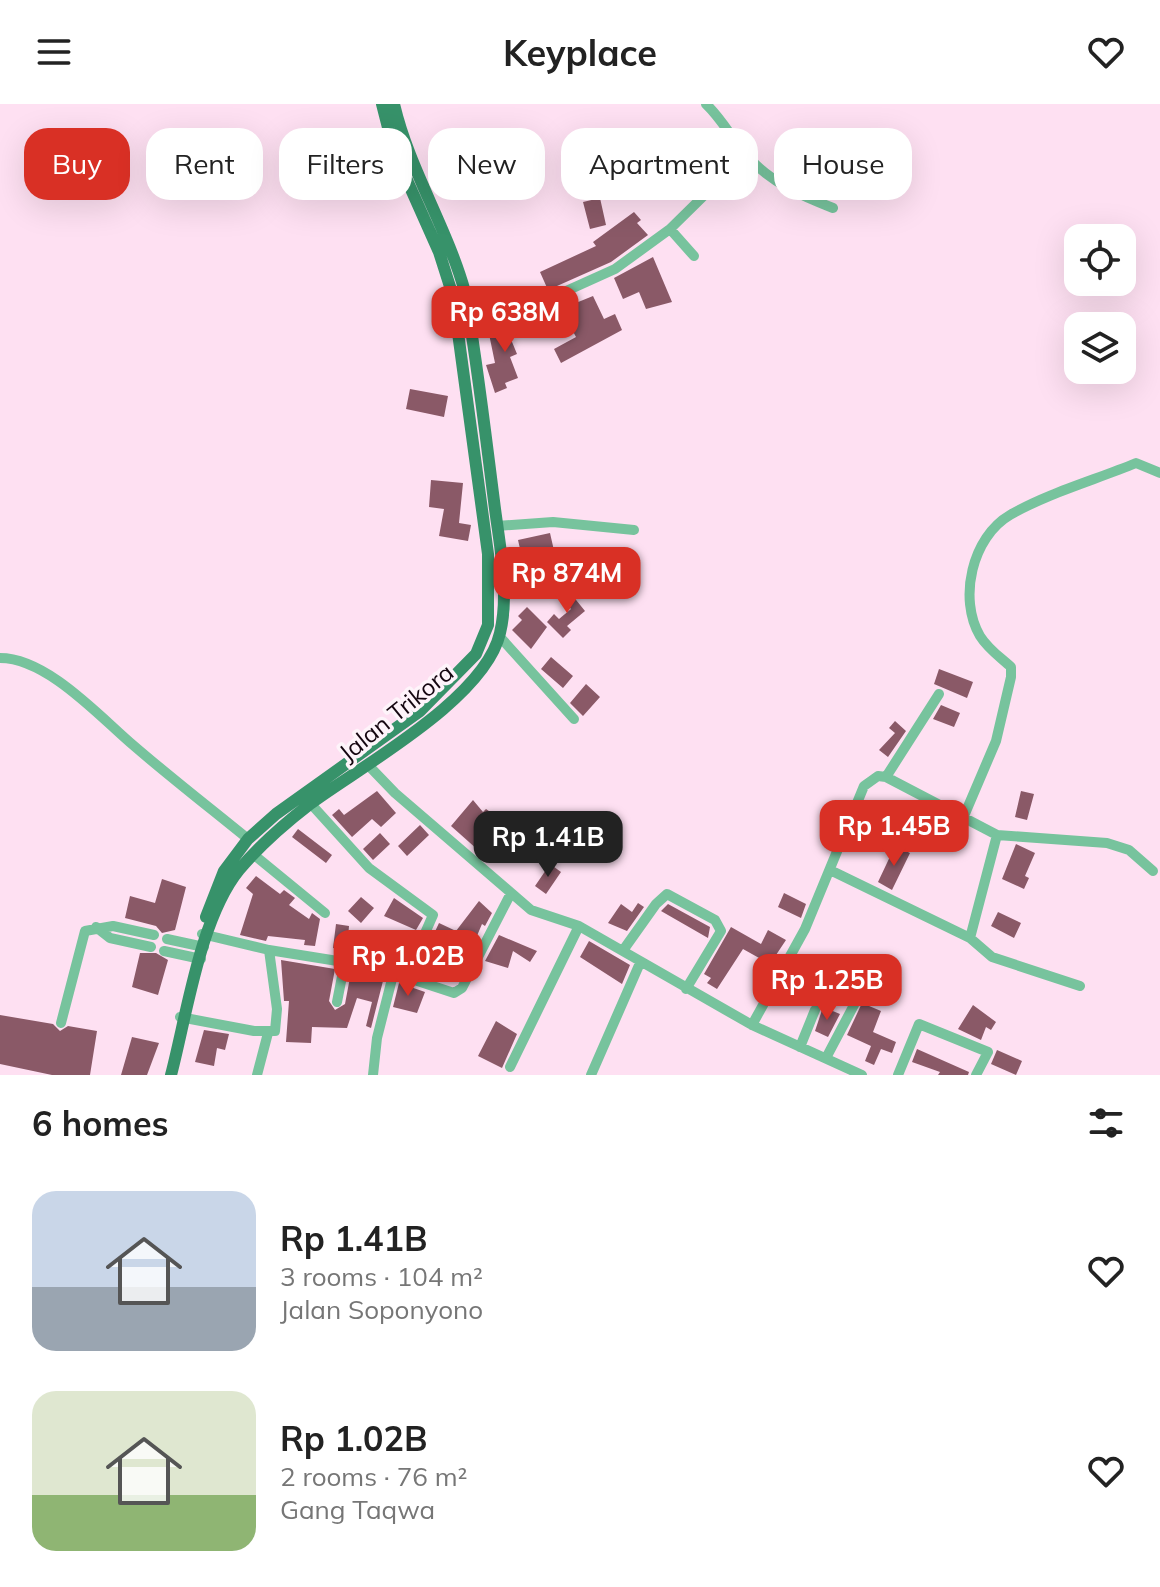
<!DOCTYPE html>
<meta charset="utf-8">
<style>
:root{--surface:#fff;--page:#f6f6f6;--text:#222;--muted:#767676;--accent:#d93025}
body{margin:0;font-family:Mulish,sans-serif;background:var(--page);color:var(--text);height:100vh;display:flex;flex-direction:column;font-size:30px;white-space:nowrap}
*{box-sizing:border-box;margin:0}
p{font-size:26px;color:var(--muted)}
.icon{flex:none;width:44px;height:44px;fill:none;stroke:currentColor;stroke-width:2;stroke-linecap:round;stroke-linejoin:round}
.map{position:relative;height:971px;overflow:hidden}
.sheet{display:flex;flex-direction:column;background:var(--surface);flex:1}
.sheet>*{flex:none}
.guide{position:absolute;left:24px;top:24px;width:1112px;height:72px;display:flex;gap:16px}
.buttons{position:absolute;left:1064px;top:120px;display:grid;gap:16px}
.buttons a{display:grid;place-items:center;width:72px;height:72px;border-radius:16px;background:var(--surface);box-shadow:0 8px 32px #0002;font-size:40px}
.price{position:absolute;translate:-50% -68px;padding:0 18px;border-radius:16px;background:var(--accent);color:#fff;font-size:26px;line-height:52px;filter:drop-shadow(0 2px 4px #0008)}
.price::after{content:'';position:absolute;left:50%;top:48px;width:24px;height:18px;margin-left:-12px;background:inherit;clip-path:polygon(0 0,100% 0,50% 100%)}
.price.selected{background:#222;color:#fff}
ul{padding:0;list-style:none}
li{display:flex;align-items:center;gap:24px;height:200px;padding:0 32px}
li span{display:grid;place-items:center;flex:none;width:224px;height:160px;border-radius:24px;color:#555}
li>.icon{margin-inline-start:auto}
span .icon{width:96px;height:96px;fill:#fffc;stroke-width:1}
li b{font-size:34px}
h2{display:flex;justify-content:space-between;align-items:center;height:96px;padding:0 32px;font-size:34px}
.pill{padding:0 28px;border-radius:24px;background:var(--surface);box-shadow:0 8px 32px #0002;font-size:28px;line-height:72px}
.pill.selected{background:var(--accent);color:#fff}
header{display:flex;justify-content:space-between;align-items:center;height:104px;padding:0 32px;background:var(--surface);font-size:36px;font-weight:700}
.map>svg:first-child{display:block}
.building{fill:#8a5967}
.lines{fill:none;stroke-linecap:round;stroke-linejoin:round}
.minor{stroke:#77c39d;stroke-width:10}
.major{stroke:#37926a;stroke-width:12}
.labels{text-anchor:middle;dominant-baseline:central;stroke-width:7;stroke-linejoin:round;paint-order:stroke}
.street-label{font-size:24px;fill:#150610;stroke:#fef4fa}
</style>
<header><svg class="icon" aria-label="menu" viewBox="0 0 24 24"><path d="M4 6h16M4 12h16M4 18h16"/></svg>Keyplace<svg class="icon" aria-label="heart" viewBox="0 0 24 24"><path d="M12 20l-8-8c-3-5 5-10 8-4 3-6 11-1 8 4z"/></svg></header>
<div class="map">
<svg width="1160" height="971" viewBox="0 0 1160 971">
<rect width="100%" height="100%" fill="#fee0f2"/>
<path class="building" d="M 600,94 L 606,121 L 590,125 L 583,98 Z
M 634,108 L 641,116 L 637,119 L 648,131 L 611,158 L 548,186 L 540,168 L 596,142 L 593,138 Z
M 653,153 L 672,198 L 646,205 L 639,188 L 623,195 L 614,174 Z
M 593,192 L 604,215 L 615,210 L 622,226 L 561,259 L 554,245 L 576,233 L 561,205 Z
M 529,212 L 534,222 L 510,233 L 517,250 L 510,253 L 518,274 L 505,279 L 507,284 L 495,289 L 486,261 L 495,259 L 489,230 Z
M 410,285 L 448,292 L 444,313 L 406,305 Z
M 431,376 L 463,379 L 459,419 L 471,421 L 468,437 L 439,432 L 444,405 L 429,403 Z
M 550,429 L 555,451 L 523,458 L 518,436 Z
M 568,486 L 585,507 L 567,522 L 571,526 L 563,534 L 547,518 L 554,510 L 559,515 L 571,505 L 560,493 Z
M 527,503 L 547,523 L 531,545 L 512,526 L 522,516 L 518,512 Z
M 551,553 L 573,572 L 563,584 L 541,565 Z
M 939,565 L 973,578 L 967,594 L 934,580 Z
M 586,580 L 600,593 L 583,612 L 570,599 Z
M 941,601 L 960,609 L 954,623 L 933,615 Z
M 895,617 L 906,627 L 888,653 L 879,646 L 895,629 L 889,624 Z
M 377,687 L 396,709 L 381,723 L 372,715 L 352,733 L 332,711 L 339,705 L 344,711 Z
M 1021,687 L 1034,690 L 1027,716 L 1015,713 Z
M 473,696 L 483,708 L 486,705 L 499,714 L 492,724 L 504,734 L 487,754 L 451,722 Z
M 420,721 L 429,731 L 407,752 L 398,742 Z
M 298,725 L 332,751 L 326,759 L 292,733 Z
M 380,729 L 390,740 L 373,756 L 363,745 Z
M 1016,740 L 1035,749 L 1025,772 L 1029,774 L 1024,785 L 1002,775 Z
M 895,742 L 910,749 L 892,786 L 878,778 Z
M 550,760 L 561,768 L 546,790 L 535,782 Z
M 256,772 L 280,790 L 284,786 L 295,794 L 289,801 L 309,815 L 312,809 L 320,815 L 315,842 L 304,841 L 305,836 L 268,832 L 266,837 L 240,831 L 253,790 L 246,784 Z
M 162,775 L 186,783 L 175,826 L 162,829 L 156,822 L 125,814 L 130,792 L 155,799 Z
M 784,789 L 806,800 L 801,814 L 778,803 Z
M 361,793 L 374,804 L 361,819 L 348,807 Z
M 394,794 L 423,814 L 416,826 L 384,812 Z
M 479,797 L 492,809 L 485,822 L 482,820 L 462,867 L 425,849 L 439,819 L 456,827 Z
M 638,799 L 644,803 L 627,827 L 608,819 L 621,800 L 632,808 Z
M 668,800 L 710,823 L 708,834 L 661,807 Z
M 998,808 L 1021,819 L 1014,834 L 991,822 Z
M 336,820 L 349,822 L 347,846 L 333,844 Z
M 731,823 L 761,840 L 768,826 L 786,836 L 770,860 L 743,845 L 717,885 L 707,879 L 711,874 L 704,870 Z
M 499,831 L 537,847 L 530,858 L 513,847 L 508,864 L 485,857 Z
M 589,837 L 630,861 L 622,880 L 580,853 Z
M 140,849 L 156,849 L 168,856 L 158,891 L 132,883 Z
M 281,856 L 335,865 L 329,897 L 335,906 L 345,900 L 351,868 L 383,877 L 371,924 L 366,922 L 372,898 L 357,894 L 347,924 L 312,923 L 311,939 L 286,938 L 289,897 L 284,897 Z
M 399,879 L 425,888 L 417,909 L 393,903 Z
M 862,899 L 881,907 L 873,928 L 896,938 L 892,949 L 881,945 L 874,961 L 865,957 L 871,942 L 847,931 Z
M 973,901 L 996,918 L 991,926 L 986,923 L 981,936 L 958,925 Z
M 823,903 L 840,910 L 828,933 L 815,927 Z
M 0,911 L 53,920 L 60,927 L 68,922 L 97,927 L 90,971 L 52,971 L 0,960 Z
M 496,917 L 517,930 L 502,964 L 478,952 Z
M 204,926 L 229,930 L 225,946 L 217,944 L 214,962 L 195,958 Z
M 132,933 L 159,939 L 147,971 L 121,971 Z
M 917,945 L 969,968 L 968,971 L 938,971 L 940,968 L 912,958 Z
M 997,946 L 1022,957 L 1016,971 L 991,960 Z"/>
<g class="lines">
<path class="minor" d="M 706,0 C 723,16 733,37 749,54 C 772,79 802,92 833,104
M 670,125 L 694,152
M 469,210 L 531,187
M 473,229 L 615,165 L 670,125 L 731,65 L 748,53
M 497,422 L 553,418 L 634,426
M 500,533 L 574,615
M 0,554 C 47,554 99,612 133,641 C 170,673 210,704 248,735
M 369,662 L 395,689 L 531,806 L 579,822 L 752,921 L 862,971
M 886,673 L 939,590
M 311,700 L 369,764 L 433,811 L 418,845 L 394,867 L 377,934 L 373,971
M 964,712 L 996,637 L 1011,573 L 1011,563 C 1000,553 988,545 980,532 C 958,495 972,433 1010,411 C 1048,389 1095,376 1136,359 L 1160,369
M 253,750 L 325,809
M 830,766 L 970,834 L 997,731
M 96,823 L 110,834 L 151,843
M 202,830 L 269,846 L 375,863 L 454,889 L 462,884 L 511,789
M 970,834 L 992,853 L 1080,882
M 167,835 L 204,843
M 624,845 L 656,800 L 667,790 L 715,816 L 721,827 L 686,885
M 164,847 L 201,855
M 337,898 L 345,857
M 180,913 L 254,927 L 275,927 L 277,905 L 269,846
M 61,919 L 85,827 L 113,822 L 154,831
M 752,921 L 805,825 L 864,682 L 878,672 L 886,673 L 997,731 L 1107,739 L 1129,746 L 1153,767
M 800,943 L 815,906
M 826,954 L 854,901
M 510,963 L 579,822
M 257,971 L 268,929
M 591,971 L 640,859
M 898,971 L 919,920 L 988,948 L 976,971"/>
<path class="major" d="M 206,813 L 224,767 L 248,735 L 276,710 L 420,607 L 476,550 L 488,521 L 488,450 L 453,192 L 439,148 L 394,47 L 382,0
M 171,971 C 187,910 200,814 239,766 C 260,741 284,720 310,700 C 361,662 485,595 500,529 C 510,487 499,439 494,397 C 485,327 477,257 465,188 C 447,123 409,65 394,0"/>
</g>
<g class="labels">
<g class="street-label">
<text transform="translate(396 608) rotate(-39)">Jalan Trikora</text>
</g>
</g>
</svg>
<div class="buttons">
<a><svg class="icon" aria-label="locate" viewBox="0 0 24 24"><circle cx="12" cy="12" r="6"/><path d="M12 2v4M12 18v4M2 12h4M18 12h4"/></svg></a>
<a><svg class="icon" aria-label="layers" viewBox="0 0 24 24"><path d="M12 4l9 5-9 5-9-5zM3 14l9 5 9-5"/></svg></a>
</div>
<b class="price" style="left:505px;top:250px">Rp 638M</b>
<b class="price" style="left:567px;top:511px">Rp 874M</b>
<b class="price" style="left:894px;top:764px">Rp 1.45B</b>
<b class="price selected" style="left:548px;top:775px">Rp 1.41B</b>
<b class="price" style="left:408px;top:894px">Rp 1.02B</b>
<b class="price" style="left:827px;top:918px">Rp 1.25B</b>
<div class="guide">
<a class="pill selected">Buy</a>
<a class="pill">Rent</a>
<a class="pill">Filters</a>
<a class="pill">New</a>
<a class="pill">Apartment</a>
<a class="pill">House</a>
</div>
</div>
<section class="sheet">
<h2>6 homes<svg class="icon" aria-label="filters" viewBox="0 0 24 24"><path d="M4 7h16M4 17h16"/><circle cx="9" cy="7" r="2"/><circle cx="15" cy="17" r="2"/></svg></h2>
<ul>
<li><span style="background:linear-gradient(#c9d6e8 60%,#9aa5b1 0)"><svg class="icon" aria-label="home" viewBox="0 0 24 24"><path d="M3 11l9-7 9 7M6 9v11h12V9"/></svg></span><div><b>Rp 1.41B</b><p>3 rooms · 104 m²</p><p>Jalan Soponyono</p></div><svg class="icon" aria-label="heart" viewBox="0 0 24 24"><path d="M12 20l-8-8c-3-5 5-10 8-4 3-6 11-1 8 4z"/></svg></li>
<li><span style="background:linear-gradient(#dfe7d0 65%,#8fb573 0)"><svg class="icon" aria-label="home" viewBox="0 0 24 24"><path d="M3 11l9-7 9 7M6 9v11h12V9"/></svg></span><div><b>Rp 1.02B</b><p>2 rooms · 76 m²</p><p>Gang Taqwa</p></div><svg class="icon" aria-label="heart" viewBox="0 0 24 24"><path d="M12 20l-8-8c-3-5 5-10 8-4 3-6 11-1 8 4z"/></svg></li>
</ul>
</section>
